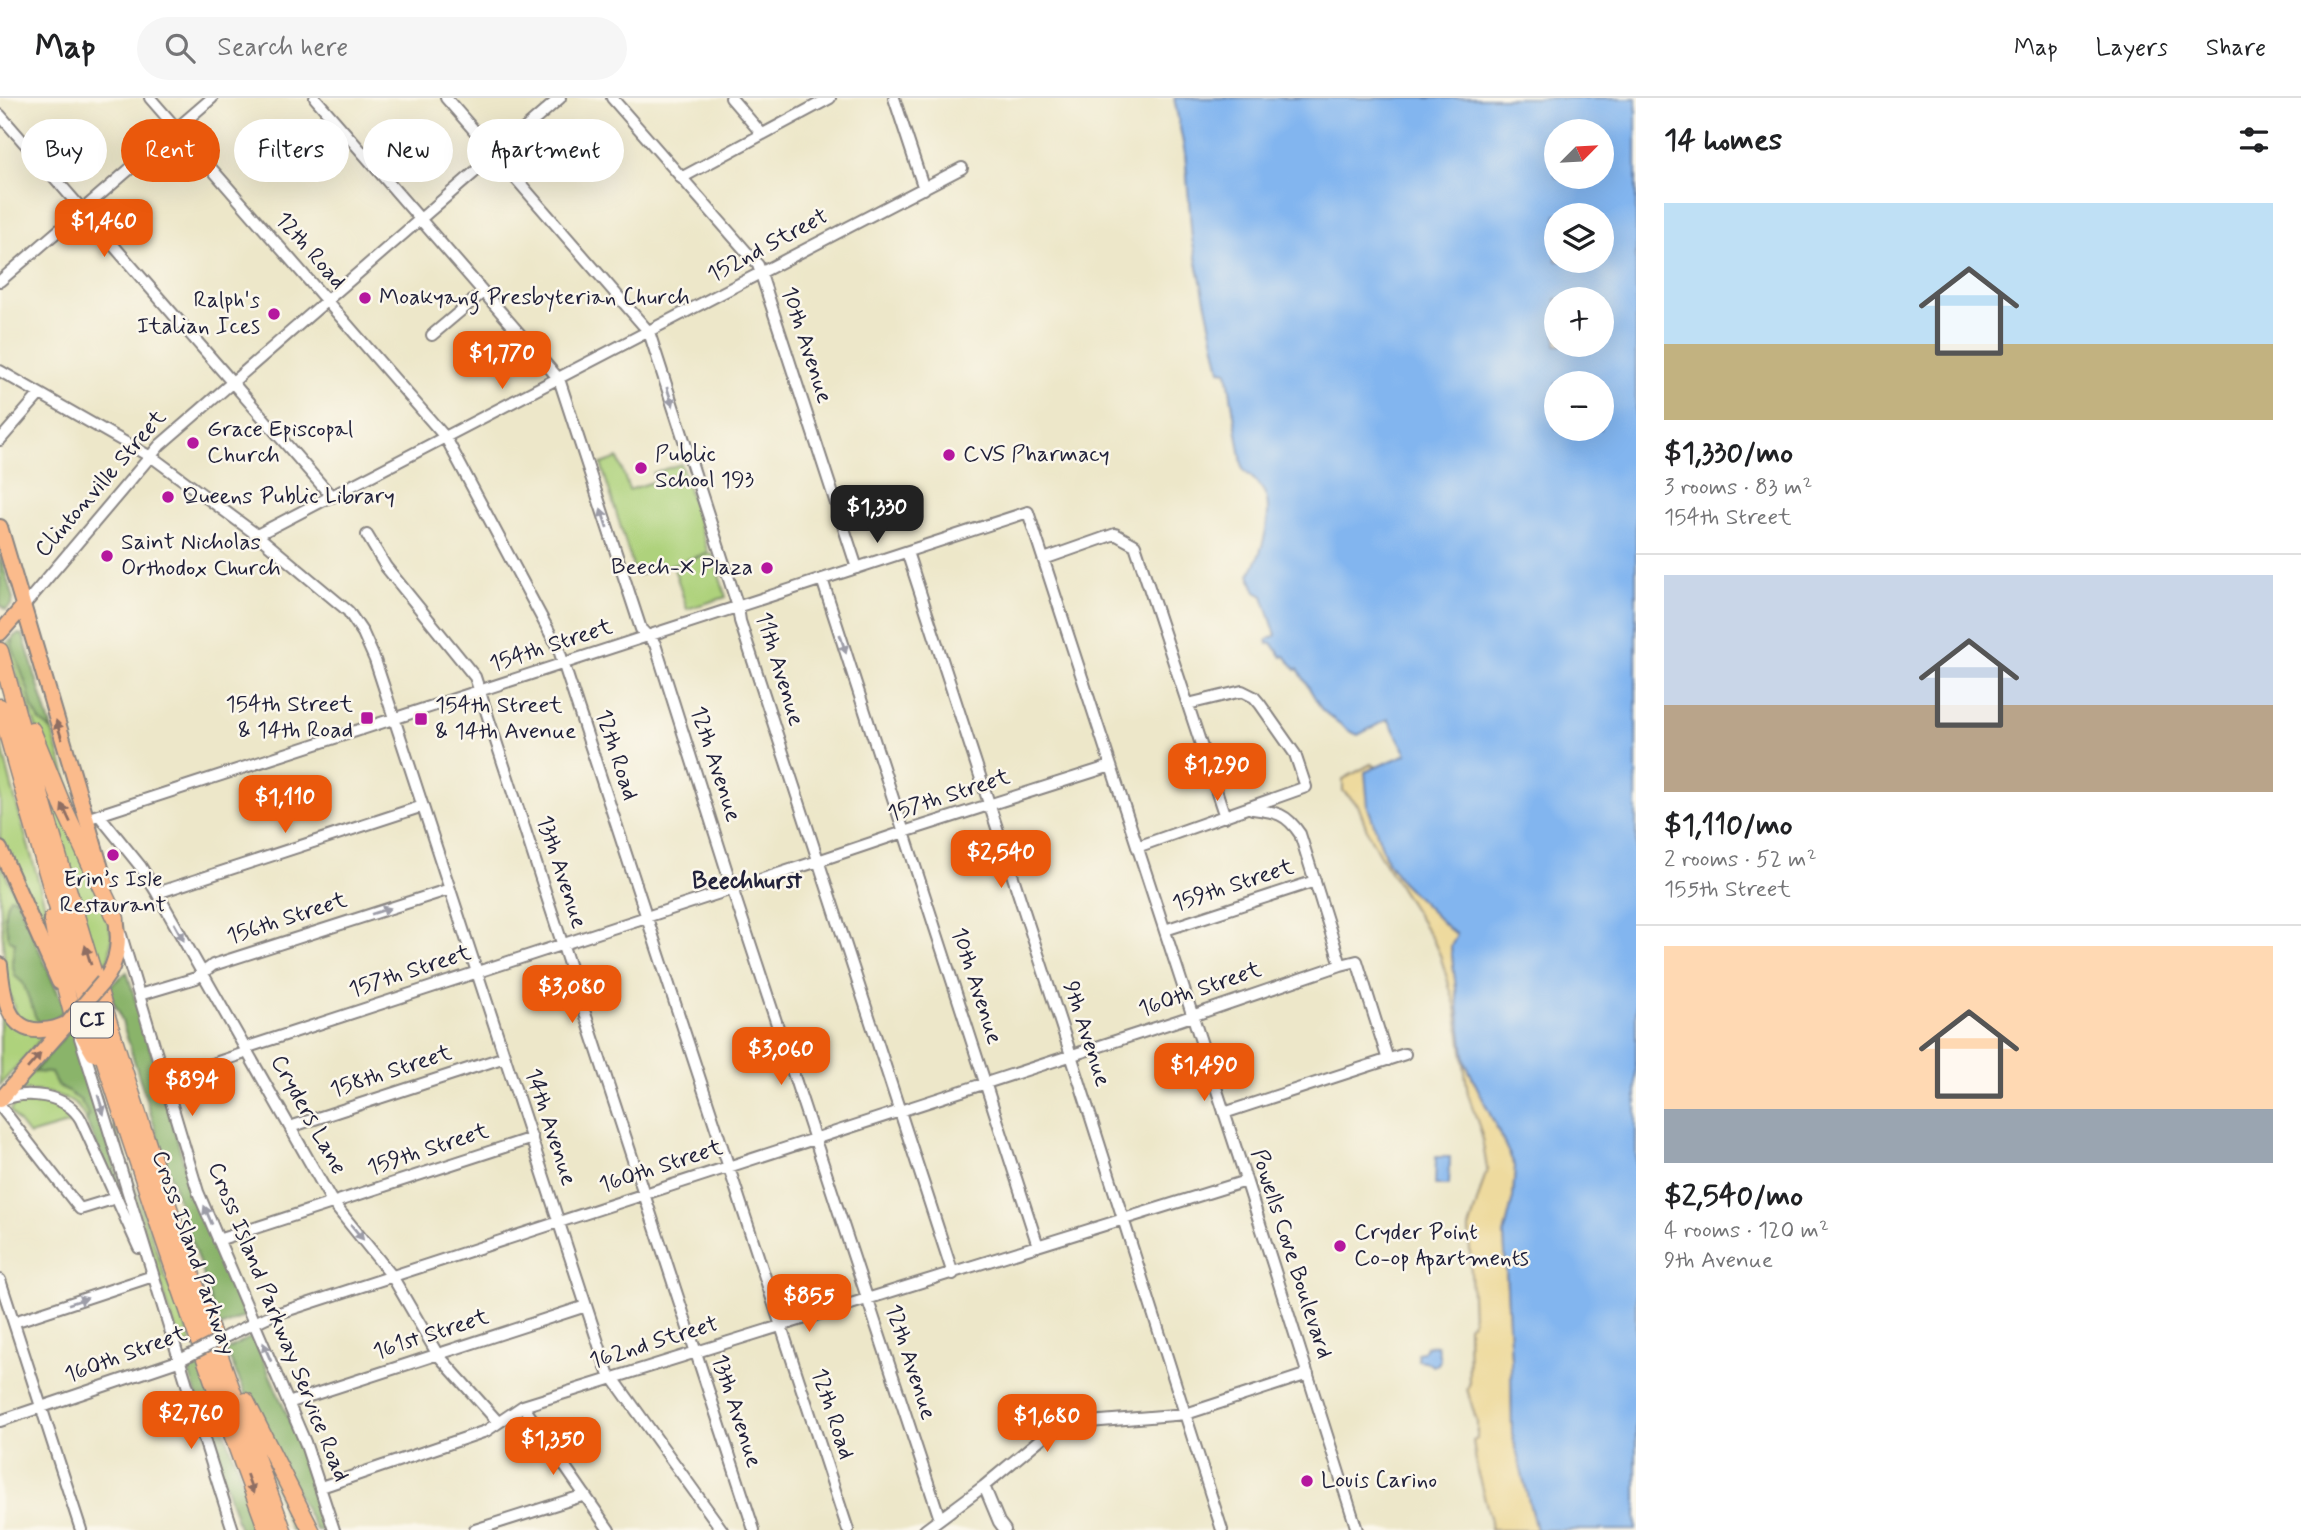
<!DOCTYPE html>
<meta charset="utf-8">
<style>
:root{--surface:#fff;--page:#f6f6f6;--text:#202124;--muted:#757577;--line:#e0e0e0;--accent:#ea580c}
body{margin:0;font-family:Mynerve,sans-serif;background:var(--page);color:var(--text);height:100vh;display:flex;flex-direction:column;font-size:26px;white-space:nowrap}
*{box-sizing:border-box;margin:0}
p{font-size:23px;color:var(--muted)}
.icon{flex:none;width:38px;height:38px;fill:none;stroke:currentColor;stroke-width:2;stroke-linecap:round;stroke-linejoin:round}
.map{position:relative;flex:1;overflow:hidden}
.details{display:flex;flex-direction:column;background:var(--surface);width:665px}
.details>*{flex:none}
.hud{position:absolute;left:21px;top:21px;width:665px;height:63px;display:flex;gap:14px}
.needle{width:46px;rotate:66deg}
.controls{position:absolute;left:1544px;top:21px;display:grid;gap:14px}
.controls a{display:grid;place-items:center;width:70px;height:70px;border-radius:50%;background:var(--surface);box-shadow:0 7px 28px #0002;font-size:35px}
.price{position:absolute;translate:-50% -60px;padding:0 16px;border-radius:14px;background:var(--accent);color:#fff;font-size:23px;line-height:46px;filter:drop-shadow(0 2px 4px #0008)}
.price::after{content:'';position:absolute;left:50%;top:42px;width:21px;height:16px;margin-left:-10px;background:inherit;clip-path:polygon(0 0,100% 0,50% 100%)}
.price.selected{background:#222;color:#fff}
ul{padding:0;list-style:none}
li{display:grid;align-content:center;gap:14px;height:371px;padding:0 28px}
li+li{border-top:2px solid var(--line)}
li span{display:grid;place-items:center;height:217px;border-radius:0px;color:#555}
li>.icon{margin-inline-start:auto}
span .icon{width:126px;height:126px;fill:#fffc;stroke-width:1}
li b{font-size:30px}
h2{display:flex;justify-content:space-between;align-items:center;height:84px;padding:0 28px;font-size:30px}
.pill{padding:0 24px;border-radius:32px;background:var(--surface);box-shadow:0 7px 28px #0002;font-size:24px;line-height:63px}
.pill.selected{background:var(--accent);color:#fff}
header{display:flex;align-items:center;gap:42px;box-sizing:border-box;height:98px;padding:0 35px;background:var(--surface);border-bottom:2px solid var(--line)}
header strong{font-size:33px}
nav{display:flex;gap:38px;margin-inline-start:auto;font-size:24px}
.search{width:490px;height:63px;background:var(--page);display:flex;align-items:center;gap:18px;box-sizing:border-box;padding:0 24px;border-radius:38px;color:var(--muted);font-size:26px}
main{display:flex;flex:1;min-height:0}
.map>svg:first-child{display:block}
.green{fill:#aed27b;stroke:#687a5b;stroke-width:2}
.forest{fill:#8ab46b;stroke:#566b53;stroke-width:2}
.sand{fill:#eeda9e;stroke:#887e6c;stroke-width:2}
.water{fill:#82b5ef;stroke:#526c95;stroke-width:2;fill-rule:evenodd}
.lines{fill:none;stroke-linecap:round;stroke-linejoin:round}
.minor-casing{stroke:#888482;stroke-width:14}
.major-casing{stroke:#888482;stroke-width:18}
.highway-casing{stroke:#888482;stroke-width:19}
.minor{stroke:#fff;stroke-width:10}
.major{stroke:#fbbb8c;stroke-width:14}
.highway{stroke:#fbbb8c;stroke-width:16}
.minor-bridge-casing{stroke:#888482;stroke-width:14;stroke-linecap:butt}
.major-bridge-casing{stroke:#888482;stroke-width:18;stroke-linecap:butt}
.minor-bridge{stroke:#fff;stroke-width:10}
.major-bridge{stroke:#fbbb8c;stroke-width:14}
.oneway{fill:#9c9ca7}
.oneway2{fill:#8e6e64}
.poi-dot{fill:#b5179e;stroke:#fbf7ec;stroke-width:2.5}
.labels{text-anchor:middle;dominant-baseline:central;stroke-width:5;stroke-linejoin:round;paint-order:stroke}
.shield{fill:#fbf7ec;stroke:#636270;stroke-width:2}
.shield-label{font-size:21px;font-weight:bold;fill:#22223b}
.street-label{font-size:23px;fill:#22223b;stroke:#fbf7ec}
.poi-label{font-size:23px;fill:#22223b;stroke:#fbf7ec;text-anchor:start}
.neighbourhood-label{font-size:24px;font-weight:bold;fill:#22223b;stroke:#fbf7ec}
</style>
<header>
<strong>Map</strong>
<div class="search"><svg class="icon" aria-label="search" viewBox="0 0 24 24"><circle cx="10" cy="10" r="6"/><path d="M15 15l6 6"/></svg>Search here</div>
<nav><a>Map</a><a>Layers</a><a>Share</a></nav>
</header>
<main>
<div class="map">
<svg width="1636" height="1432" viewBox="0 0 1636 1432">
<rect width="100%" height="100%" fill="#fbf7ec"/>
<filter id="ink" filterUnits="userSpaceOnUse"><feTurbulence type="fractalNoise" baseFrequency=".0143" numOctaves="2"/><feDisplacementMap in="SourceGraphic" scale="14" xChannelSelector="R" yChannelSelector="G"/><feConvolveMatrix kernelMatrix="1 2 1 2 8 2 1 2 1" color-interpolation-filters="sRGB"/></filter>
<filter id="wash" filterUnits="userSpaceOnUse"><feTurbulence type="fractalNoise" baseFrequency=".00686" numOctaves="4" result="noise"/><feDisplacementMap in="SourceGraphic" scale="28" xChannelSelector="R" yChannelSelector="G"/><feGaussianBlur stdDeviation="1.57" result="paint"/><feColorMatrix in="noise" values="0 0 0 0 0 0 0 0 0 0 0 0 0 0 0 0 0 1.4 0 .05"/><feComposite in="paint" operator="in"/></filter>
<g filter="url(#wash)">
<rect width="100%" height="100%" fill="#ede7c9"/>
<path class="green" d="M 618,360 L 629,392 L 655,383 L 653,375 L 681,366 L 708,455 L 636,478 L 601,366 Z
M 712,455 L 726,499 L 687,511 L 673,467 Z
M 18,536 L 23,537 L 83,735 L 46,657 L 6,546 Z
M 0,639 C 8,676 18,713 29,750 C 40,788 51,824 54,863 L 0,739 Z
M 39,660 L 100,797 L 110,831 L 112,839 L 109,861 L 99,872 L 51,712 L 53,709 Z
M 0,763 L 65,911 C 46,932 42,931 17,920 L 6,884 L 0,802 Z
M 4,917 L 44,938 L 0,987 L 0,928 L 2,918 Z
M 72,929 L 127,1108 L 130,1122 C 121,1102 88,1016 76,1007 C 58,994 38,992 18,993 L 17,991 Z
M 37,1003 C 53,1006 66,1008 74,1024 L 29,1037 L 10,1013 L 15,1004 Z
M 115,1029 L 165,1178 L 192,1244 L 183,1248 L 180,1247 L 113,1030 Z
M 253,1331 L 307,1432 L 290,1432 Z"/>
<path class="forest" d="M 0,456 L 13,501 L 12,506 L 6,512 L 0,507 Z
M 18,536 L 23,537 L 52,633 L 40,623 L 32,609 L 28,592 L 12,548 L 14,538 Z
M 10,799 L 17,801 L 65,911 L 55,922 L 40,925 L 36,920 L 23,885 L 15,878 L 12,864 L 15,844 L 9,842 C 6,828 1,812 10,799 Z
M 127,874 L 192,1092 L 245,1218 L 221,1229 C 210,1216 210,1195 204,1179 C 173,1092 147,1003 119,914 L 106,891 Z
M 72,929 L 120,1085 L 114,1087 L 86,1023 L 89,1017 L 80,1002 L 57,987 L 51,975 L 34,974 Z
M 253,1238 L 306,1361 L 329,1432 L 316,1432 L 255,1316 L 226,1253 Z
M 199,1265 L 261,1432 L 240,1432 L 188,1271 Z"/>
<path class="sand" d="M 1371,666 L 1379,670 L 1368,709 L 1387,763 L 1401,783 L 1449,831 L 1457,836 L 1451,849 L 1465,964 L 1515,1068 L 1513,1100 L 1504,1137 L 1511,1261 L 1512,1335 L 1536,1432 L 1490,1432 L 1491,1423 L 1477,1373 L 1473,1343 L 1477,1341 L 1477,1325 L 1467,1291 L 1469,1288 L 1468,1228 L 1473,1222 L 1469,1131 L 1487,1071 L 1481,1034 L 1468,996 L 1456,910 L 1440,857 L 1434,844 L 1379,756 L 1369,737 L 1358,707 L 1343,693 L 1343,681 Z"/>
<path class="water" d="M 1174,0 L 1636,0 L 1636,1432 L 1536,1432 L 1512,1335 L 1511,1261 L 1504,1137 L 1513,1100 L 1515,1068 L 1465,964 L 1451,849 L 1457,836 L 1449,831 L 1401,783 L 1387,763 L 1368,709 L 1365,674 L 1407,656 L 1388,621 L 1358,637 L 1349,633 L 1322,612 L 1298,571 L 1296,572 L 1285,558 L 1282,559 L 1272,545 L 1268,546 L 1267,542 L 1276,537 L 1263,498 L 1256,494 L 1249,477 C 1261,460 1271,423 1267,402 C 1265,391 1252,379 1243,372 L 1227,273 L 1220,272 L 1192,141 L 1185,55 ZM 1556,33 L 1601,33 L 1601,79 L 1556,79 ZM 1556,117 L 1601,117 L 1601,163 L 1556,163 ZM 1601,201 L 1601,247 L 1556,247 L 1556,201 ZM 1601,285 L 1601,331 L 1556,331 L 1556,285 Z
M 1436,1059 L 1450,1059 L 1449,1087 L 1435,1087 Z
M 1437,1247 L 1440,1262 L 1438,1266 L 1433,1268 L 1425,1263 L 1418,1262 L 1417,1255 L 1423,1254 L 1426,1248 Z"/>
</g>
<g filter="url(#ink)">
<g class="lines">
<defs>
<path id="minor" d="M 150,0 L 446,340 L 559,552 L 848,1432
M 315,0 L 559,281 L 641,531 L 655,546 L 735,799 L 940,1421
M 446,0 L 649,234 L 738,509 L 740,523 L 953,1176
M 612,0 L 758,167 L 857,470
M 731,0 L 762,36
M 894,0 L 924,91
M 0,17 L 332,399
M 681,80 L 830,0
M 0,183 L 212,0
M 432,237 L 483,194
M 0,273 L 156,362 L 257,437 L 348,513 L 363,535 L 375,562 L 610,1281
M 0,342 L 39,297
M 257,437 L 962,70
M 367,437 L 386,469 L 475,579 L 754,1432
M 907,454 L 1071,957 L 1222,1432
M 1044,461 L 1115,436 L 1135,447 L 1225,719
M 822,481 L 1038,1148
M 23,509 L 160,347 L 560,0
M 1252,711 C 1276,714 1286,715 1300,736 L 1341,867 L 1357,863 L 1388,962
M 99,717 L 141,769 L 157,795 L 333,1105 L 392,1178 L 438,1257 L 498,1324
M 86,721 L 1028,414 L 1242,1069 L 1357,1432
M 1137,749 L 1306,689 L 1295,656 L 1260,606 L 1254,599 L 1242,593 L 1188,606
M 157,795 L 423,708
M 1165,832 L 1315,783
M 121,837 L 198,1094 L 305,1344 L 334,1432
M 139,897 L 196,880 L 213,867 L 450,791
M 80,940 C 132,1104 180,1269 233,1432
M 164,982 L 242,956 L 251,948 L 818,763 L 904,734 L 1111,668
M 0,1003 C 25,991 67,996 81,1022 L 139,1150
M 0,1008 L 80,1111 L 116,1100
M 1224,1015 L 1405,956
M 290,1029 L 505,959
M 218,1142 L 532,1040
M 0,1182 L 81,1432
M 14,1224 L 153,1178 L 151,1174
M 229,1237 L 267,1219 L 1180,922 L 1341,867
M 613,1280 L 722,1432
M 288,1305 L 586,1208
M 523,1308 L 609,1432
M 0,1323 L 178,1263 L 190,1257
M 984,1388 L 999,1424 L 1005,1432
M 321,1389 L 486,1333 L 523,1308 L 1246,1083
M 475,1432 L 585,1397
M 925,1432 L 984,1388 L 1044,1338 L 1058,1330 L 1089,1324 L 1186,1316 L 1308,1276"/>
<path id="major" d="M 0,429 L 106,787
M 0,535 L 23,509
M 0,751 L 59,884
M 0,867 C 3,893 5,935 42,932 C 51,932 60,929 68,925
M 103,884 C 119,865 121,837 114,813
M 0,1002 L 67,926"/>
<path id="highway" d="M 0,553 C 81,850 175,1143 283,1432
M 0,609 C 76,888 167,1162 267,1432
M 32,632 L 62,706 L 116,821
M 52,821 L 60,869 L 73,919 L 94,955
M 246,1303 L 311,1432"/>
</defs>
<use href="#minor" class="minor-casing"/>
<use href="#major" class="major-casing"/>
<use href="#highway" class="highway-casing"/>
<use href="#minor" class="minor"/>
<use href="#major" class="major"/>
<use href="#highway" class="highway"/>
<defs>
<path id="minor-bridge" d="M 190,1257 L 229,1237"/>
<path id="major-bridge" d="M 68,925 L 103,884"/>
</defs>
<use href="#minor-bridge" class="minor-bridge-casing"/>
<use href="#major-bridge" class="major-bridge-casing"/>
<use href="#minor-bridge" class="minor-bridge"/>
<use href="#major-bridge" class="major-bridge"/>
</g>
<defs><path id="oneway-solid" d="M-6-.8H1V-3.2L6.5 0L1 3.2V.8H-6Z" transform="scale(1.75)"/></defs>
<g class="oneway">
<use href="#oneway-solid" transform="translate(670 299) rotate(72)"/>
<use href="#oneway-solid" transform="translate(604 420) rotate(-108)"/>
<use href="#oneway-solid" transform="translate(843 546) rotate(72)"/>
<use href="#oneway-solid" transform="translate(381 813) rotate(-18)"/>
<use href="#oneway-solid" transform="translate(179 834) rotate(61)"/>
<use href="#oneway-solid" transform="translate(101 1007) rotate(73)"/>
<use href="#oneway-solid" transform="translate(208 1117) rotate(-113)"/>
<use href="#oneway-solid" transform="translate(357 1134) rotate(51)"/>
<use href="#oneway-solid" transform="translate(78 1203) rotate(-18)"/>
<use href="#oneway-solid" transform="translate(267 1254) rotate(-113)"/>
</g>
<g class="oneway2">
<use href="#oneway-solid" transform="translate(59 632) rotate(-107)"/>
<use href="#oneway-solid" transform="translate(66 715) rotate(-115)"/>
<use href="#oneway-solid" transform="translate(88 857) rotate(-107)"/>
<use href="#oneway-solid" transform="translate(34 963) rotate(-49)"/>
<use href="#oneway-solid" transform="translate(250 1386) rotate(70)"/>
</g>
</g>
<g class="poi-dot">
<circle cx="365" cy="200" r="7"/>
<circle cx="274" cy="216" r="7"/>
<circle cx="193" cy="345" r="7"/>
<circle cx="949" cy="357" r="7"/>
<circle cx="641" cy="370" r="7"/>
<circle cx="168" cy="399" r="7"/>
<circle cx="107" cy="458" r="7"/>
<circle cx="767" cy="470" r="7"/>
<rect x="360" y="613" width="14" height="14" rx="3.5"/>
<rect x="414" y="614" width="14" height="14" rx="3.5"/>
<circle cx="113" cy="757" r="7"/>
<circle cx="1340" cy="1148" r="7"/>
<circle cx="1307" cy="1383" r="7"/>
</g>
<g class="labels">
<rect class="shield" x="71" y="904.5" width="42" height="35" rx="5"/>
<g class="shield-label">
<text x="92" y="922">CI</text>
</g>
<g class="street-label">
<text transform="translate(768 148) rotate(-28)">152nd Street</text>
<text transform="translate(310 153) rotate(49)">12th Road</text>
<text transform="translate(806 247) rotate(72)">10th Avenue</text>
<text transform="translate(101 386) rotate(-49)">Clintonville Street</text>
<text transform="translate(551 548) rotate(-18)">154th Street</text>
<text transform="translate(779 571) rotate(73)">11th Avenue</text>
<text transform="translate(616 657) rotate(72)">12th Road</text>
<text transform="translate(715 666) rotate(72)">12th Avenue</text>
<text transform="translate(949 698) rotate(-18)">157th Street</text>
<text transform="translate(561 774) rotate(72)">13th Avenue</text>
<text transform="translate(1233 788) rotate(-18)">159th Street</text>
<text transform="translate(287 821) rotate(-18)">156th Street</text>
<text transform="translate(410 874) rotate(-18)">157th Street</text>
<text transform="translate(976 888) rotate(72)">10th Avenue</text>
<text transform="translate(1200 892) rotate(-19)">160th Street</text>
<text transform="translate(1086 936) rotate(72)">9th Avenue</text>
<text transform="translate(391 974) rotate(-18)">158th Street</text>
<text transform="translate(308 1017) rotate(61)">Cryders Lane</text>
<text transform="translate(550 1029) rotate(72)">14th Avenue</text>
<text transform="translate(428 1052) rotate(-18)">159th Street</text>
<text transform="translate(661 1069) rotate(-18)">160th Street</text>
<text transform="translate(193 1155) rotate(71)">Cross Island Parkway</text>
<text transform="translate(1291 1156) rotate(72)">Powells Cove Boulevard</text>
<text transform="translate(278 1224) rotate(68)">Cross Island Parkway Service Road</text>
<text transform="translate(431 1237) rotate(-18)">161st Street</text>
<text transform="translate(654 1245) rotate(-17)">162nd Street</text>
<text transform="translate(126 1257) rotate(-20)">160th Street</text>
<text transform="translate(910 1264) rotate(72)">12th Avenue</text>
<text transform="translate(736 1313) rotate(72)">13th Avenue</text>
<text transform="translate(832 1316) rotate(72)">12th Road</text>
</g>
<g class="poi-label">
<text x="379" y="200">Moakyang Presbyterian Church</text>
<text x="260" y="203" text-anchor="end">Ralph's<tspan x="260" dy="26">Italian Ices</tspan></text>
<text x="207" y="332">Grace Episcopal<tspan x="207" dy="26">Church</tspan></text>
<text x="655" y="357">Public<tspan x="655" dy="26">School 193</tspan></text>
<text x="963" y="357">CVS Pharmacy</text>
<text x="182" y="399">Queens Public Library</text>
<text x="121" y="445">Saint Nicholas<tspan x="121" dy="26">Orthodox Church</tspan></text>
<text x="753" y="470" text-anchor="end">Beech-X Plaza</text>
<text x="353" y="607" text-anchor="end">154th Street<tspan x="353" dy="26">&amp; 14th Road</tspan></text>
<text x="435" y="608">154th Street<tspan x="435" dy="26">&amp; 14th Avenue</tspan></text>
<text x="113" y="782" text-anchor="middle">Erin’s Isle<tspan x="113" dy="26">Restaurant</tspan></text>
<text x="1354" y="1135">Cryder Point<tspan x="1354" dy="26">Co-op Apartments</tspan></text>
<text x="1321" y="1383">Louis Carino</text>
</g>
<g class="neighbourhood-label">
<text x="747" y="783">Beechhurst</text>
</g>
</g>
</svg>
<div class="controls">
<a><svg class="needle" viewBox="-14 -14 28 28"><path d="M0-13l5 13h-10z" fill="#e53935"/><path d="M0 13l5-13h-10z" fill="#757577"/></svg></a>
<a><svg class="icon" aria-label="layers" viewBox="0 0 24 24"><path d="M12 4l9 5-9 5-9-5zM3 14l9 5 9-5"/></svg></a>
<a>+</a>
<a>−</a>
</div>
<b class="price" style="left:104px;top:161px">$1,460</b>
<b class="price" style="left:502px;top:293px">$1,770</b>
<b class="price selected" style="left:877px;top:447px">$1,330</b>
<b class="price" style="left:1217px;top:705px">$1,290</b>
<b class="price" style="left:285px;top:737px">$1,110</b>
<b class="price" style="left:1001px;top:792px">$2,540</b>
<b class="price" style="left:572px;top:927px">$3,080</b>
<b class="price" style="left:781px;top:989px">$3,060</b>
<b class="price" style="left:1204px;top:1005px">$1,490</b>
<b class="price" style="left:192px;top:1020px">$894</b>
<b class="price" style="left:809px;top:1236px">$855</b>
<b class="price" style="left:191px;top:1353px">$2,760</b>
<b class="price" style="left:1047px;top:1356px">$1,680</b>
<b class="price" style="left:553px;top:1379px">$1,350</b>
<div class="hud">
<a class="pill">Buy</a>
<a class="pill selected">Rent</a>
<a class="pill">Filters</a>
<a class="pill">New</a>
<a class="pill">Apartment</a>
</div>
</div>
<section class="details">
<h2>14 homes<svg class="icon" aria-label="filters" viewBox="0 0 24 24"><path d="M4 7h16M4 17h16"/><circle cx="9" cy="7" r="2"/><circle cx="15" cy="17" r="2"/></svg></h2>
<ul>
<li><span style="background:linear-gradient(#bfe0f5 65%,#c2b280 0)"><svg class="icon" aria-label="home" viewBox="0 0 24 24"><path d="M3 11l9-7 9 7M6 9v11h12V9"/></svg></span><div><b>$1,330/mo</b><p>3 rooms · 83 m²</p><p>154th Street</p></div></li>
<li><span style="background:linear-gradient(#c9d6e8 60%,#b9a48a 0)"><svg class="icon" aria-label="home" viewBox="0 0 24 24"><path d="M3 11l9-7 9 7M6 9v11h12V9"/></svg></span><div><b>$1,110/mo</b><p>2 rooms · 52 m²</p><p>155th Street</p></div></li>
<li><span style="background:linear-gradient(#ffd9b3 75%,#9aa5b1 0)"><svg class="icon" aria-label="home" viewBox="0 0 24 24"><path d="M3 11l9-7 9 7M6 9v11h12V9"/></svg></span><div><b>$2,540/mo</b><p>4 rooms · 120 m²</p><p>9th Avenue</p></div></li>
</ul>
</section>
</main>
